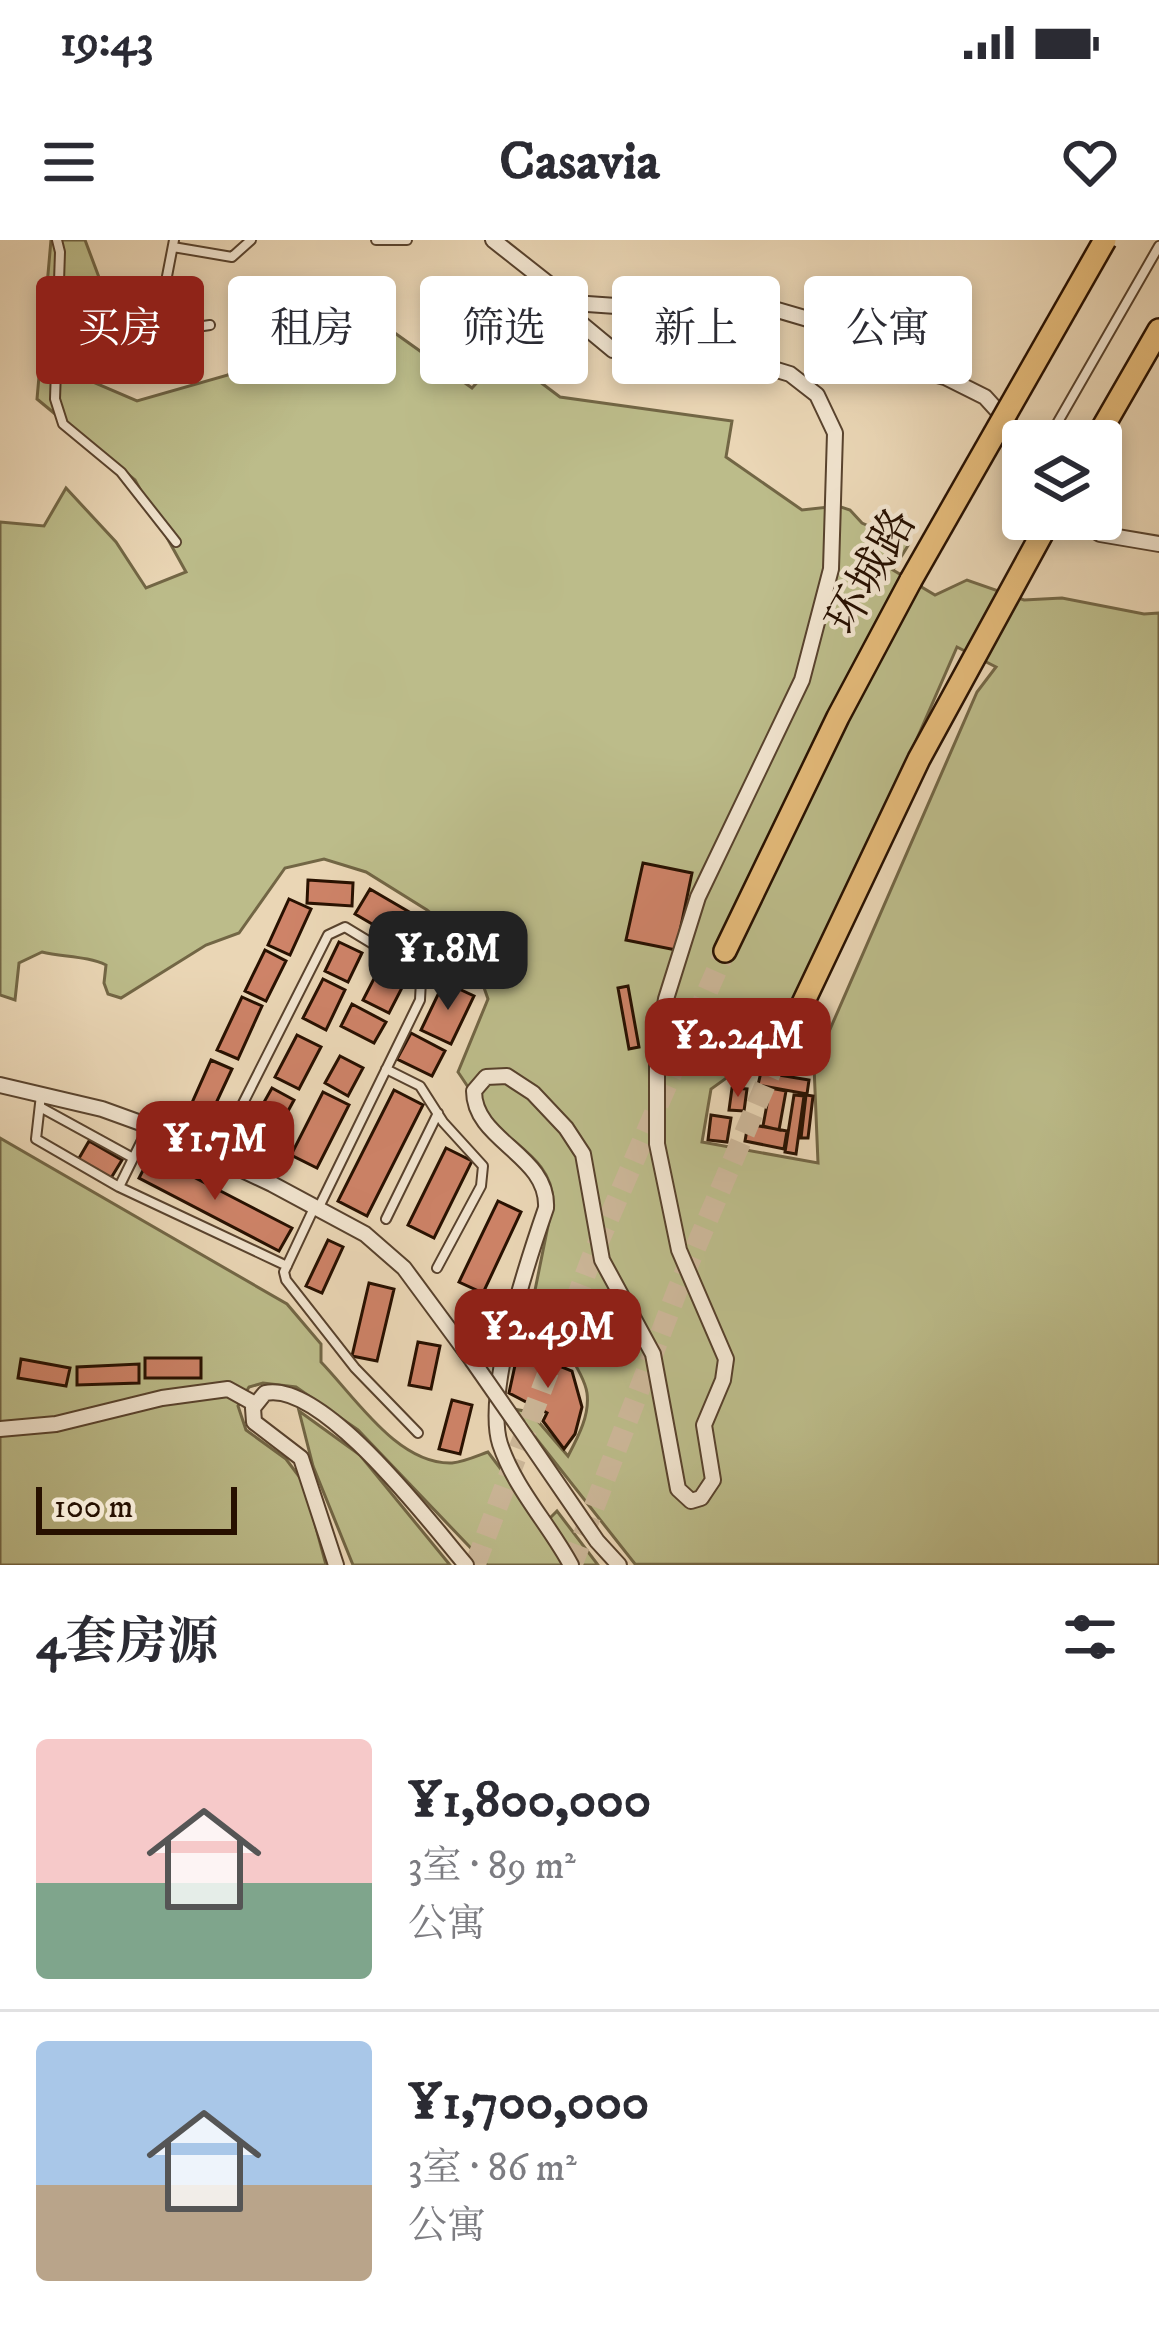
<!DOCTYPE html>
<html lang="zh">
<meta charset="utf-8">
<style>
:root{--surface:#fff;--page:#f2f2f3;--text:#2b2b33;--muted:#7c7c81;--line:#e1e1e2;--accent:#8f2418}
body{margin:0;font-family:"IM FELL DW Pica","Noto Serif SC",serif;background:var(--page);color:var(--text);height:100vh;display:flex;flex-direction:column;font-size:45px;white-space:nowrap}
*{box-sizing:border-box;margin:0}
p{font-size:39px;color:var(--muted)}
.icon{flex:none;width:66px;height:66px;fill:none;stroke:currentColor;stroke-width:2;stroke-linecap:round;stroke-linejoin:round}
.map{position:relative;height:1325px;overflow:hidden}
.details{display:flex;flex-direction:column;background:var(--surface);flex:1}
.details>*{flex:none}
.guide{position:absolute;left:36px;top:36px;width:1089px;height:108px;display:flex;gap:24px}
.controls{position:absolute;left:1002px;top:180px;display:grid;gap:24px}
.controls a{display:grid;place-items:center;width:120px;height:120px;border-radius:12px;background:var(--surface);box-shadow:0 6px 18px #0003;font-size:60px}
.scale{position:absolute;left:36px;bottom:30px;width:201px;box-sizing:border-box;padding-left:12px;border:6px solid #271000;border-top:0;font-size:33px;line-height:42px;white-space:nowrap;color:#271000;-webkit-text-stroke:9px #f1e4cf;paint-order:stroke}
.price{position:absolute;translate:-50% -102px;padding:0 27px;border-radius:24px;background:var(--accent);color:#fff;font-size:39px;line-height:78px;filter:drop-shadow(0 3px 6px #0008)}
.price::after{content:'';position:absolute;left:50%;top:72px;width:36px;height:27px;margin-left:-18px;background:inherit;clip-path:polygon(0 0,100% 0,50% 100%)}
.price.on{background:#222;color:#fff}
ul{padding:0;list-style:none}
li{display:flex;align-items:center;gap:36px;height:300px;padding:0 36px}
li+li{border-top:3px solid var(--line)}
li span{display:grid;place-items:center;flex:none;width:336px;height:240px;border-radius:12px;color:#555}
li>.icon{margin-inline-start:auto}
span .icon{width:144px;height:144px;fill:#fffc;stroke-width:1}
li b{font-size:51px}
h2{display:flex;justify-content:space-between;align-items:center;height:144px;padding:0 36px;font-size:51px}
.pill{padding:0 42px;border-radius:12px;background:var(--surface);box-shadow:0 6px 18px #0003;font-size:42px;line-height:108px}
.pill.on{background:var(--accent);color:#fff}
.status{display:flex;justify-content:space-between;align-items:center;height:84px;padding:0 60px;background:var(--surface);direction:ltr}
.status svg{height:33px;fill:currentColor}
header{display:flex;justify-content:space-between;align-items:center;height:156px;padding:0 36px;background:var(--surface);font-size:54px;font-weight:700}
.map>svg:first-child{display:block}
.green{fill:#bcbc8a;stroke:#726645;stroke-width:3;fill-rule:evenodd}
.building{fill:#ce8368;stroke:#271000;stroke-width:3}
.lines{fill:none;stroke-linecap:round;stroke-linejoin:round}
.primary-tunnel{stroke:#cdb89a;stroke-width:21;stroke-dasharray:21 10;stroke-linecap:butt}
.lane-casing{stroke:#58422d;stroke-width:12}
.street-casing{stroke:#58422d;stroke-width:18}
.primary-casing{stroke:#271000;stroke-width:26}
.lane{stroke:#f1e4cf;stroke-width:8}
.street{stroke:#f1e4cf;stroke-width:14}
.primary{stroke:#e5bb7a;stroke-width:21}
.street-bridge-casing{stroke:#58422d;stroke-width:18;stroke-linecap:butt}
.primary-bridge-casing{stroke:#271000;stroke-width:26;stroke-linecap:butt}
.street-bridge{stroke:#f1e4cf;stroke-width:14}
.primary-bridge{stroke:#e5bb7a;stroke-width:21}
.labels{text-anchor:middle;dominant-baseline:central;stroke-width:9;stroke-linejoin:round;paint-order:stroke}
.street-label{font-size:45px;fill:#271000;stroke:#f1e4cf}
</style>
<div class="status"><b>19:43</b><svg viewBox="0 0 49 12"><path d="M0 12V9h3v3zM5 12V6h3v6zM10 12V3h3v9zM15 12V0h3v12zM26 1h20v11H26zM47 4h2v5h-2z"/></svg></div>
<header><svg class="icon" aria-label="menu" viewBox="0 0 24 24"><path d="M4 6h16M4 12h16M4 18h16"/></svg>Casavia<svg class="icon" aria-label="heart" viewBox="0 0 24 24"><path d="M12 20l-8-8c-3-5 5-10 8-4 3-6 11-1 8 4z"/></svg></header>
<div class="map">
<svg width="1159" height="1325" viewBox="0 0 1159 1325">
<rect width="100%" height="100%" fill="#ead6b5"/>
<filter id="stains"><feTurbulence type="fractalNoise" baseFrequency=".00167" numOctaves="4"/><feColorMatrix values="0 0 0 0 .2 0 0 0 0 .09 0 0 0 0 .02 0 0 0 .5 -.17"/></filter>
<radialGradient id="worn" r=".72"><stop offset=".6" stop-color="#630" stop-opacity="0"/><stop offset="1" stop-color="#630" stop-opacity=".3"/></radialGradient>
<path class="green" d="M 51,0 L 85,0 L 103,48 L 74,134 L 137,161 L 228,135 L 253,100 L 253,76 L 295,57 L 302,85 L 361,69 L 472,148 L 503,114 L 560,157 L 732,181 L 726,217 L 802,270 L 838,266 L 850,270 L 862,283 L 909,304 L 893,330 L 935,355 L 967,340 L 1024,360 L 1062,358 L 1144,374 L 1159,373 L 1159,1325 L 635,1324 L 513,1169 L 530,1172 L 568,1216 C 578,1197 590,1175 587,1153 C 583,1128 548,1085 532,1065 L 553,961 C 552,921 515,907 492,880 C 479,865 469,848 458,832 L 488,759 L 469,705 L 427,670 L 366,632 L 324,619 L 285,628 L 239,693 L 206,705 L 121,758 L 108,754 L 104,743 L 106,725 C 88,716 62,717 42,712 L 19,723 L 15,760 L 0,755 L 0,282 L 44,286 L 66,248 L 116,302 L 146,348 L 186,332 L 135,240 L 37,159 ZM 957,407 L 996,427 L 977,452 L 814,826 L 818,923 L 702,902 L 711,849 L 764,811 L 777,819 Z
M 0,898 L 287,1064 L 321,1104 L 321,1122 C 355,1157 398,1225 452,1223 C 464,1222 477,1216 488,1212 L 543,1285 L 557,1271 L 598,1325 L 487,1325 L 358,1190 L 296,1147 L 263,1143 L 249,1147 L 238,1166 L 246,1190 L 286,1219 L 304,1243 L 326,1325 L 0,1325 Z
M 299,1171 L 360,1215 L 450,1325 L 353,1325 L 313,1226 Z"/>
<path class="building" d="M 643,623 L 692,633 L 676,710 L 626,700 Z
M 308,640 L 353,643 L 352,666 L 307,663 Z
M 370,649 L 423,680 L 408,705 L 355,674 Z
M 289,659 L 311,669 L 290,715 L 268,705 Z
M 432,688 L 457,711 L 434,735 L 410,712 Z
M 339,702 L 362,713 L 348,742 L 325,731 Z
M 265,710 L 286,721 L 266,761 L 245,751 Z
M 381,725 L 407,738 L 389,773 L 363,760 Z
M 323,739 L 345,750 L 326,790 L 303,778 Z
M 444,742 L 474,756 L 451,804 L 421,790 Z
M 628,746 L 639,807 L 629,809 L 618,748 Z
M 242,757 L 262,766 L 238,819 L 217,810 Z
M 352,764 L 386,782 L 374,803 L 341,786 Z
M 411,793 L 445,811 L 432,836 L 397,819 Z
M 297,795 L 321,807 L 299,849 L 275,837 Z
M 340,816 L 363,828 L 348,856 L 325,843 Z
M 211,820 L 232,829 L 211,874 L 191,865 Z
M 761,832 L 809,840 L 807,854 L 758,845 Z
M 272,848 L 294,860 L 268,908 L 245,896 Z
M 732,848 L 747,849 L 744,871 L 729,870 Z
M 770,848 L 786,851 L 779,890 L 763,886 Z
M 394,850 L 423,865 L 367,976 L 338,961 Z
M 323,852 L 349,865 L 317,928 L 291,915 Z
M 794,855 L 804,856 L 796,914 L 785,912 Z
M 806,855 L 813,856 L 808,898 L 801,898 Z
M 711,875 L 731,878 L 727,902 L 708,900 Z
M 748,884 L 787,891 L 784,909 L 745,901 Z
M 89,901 L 122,920 L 111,938 L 78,920 Z
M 446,908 L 472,921 L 434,998 L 408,985 Z
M 151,915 L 292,988 L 279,1011 L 139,938 Z
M 498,961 L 521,972 L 483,1053 L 459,1042 Z
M 328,1000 L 343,1007 L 322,1053 L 306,1046 Z
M 369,1043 L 394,1049 L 377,1121 L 352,1116 Z
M 418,1102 L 440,1106 L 431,1149 L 409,1145 Z
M 536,1102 L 555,1113 L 552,1123 L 572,1131 L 582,1167 L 575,1194 L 564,1209 L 543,1181 L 547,1173 L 509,1153 L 519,1107 L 532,1114 Z
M 145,1118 L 201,1118 L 201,1138 L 145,1138 Z
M 21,1119 L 70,1128 L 66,1146 L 18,1138 Z
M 139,1124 L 139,1143 L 77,1145 L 77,1127 Z
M 452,1160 L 472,1165 L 460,1214 L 439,1209 Z"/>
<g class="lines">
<path class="primary-tunnel" d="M 475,1325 L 592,1017 L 725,711
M 572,1325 L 677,1051 L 775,822"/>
<defs>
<path id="lane" d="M 57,0 L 60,12 L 55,159 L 63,184 L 121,232 L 176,302
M 174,0 L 156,93 L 210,85
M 376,0 L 407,0
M 173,7 L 232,17 L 251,0
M 1047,201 L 1159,6
M 386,829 L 420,846 L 443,882 L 483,926 L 481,946 L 437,1028
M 41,855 L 36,899 L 119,947 L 287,1026
M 40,867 L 133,918
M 230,889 L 328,695 L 345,687 L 411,727 L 421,740 L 420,760 L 319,967
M 119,947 L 148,888
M 314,968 L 284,1032 L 286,1040 L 355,1128 L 418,1193
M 386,979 L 438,873"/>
<path id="street" d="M 493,0 L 573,63
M 573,63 L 616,66 L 750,62 L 808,79 L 877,119 L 945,137 L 985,157 L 1025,201
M 1077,279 L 1100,294 L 1159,304
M 0,845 L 102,869 L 149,886 L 272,944 L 365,994 L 404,1028 L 472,1120
M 518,1186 L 597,1301 L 619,1325
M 0,1189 L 56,1184 L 162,1158 L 228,1149 L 255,1164
M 336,1325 L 301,1218 L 254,1182 L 253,1168 L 265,1153 C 323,1140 431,1284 466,1325
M 571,1325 C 549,1284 515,1249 500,1204 C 484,1153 528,1020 546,968 C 549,915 474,901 474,851 L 486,837 L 507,836 L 533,853 L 566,888 L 583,914 L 602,1020 L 653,1114 L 678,1249 L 691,1261 L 701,1258 L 713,1240 L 704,1185 L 723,1140 L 726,1119 L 679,1010 L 657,904 L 657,810 L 666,759 L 698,657 L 802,440 L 831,329 L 835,193 L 817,155 L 790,134 L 734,117 L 613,110 L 578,81 L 573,63"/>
<path id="primary" d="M 1095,201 L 1159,90
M 725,711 L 838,477 L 911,340
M 775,822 L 919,519 L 1050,279"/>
</defs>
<use href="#lane" class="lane-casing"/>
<use href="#street" class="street-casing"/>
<use href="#primary" class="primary-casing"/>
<use href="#lane" class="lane"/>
<use href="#street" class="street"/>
<use href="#primary" class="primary"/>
<defs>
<path id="street-bridge" d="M 472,1120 L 518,1186"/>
<path id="primary-bridge" d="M 911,340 L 1105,0"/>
</defs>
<use href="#street-bridge" class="street-bridge-casing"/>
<use href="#primary-bridge" class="primary-bridge-casing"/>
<use href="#street-bridge" class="street-bridge"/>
<use href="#primary-bridge" class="primary-bridge"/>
</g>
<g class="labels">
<g class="street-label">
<text transform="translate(872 332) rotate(-61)">环城路</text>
</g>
</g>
<rect width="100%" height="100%" filter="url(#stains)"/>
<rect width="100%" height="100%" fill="url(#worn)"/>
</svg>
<div class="controls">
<a><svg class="icon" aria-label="layers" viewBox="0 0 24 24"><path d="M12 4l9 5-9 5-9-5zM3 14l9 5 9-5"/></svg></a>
</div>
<div class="scale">100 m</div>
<b class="price on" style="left:448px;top:773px">¥1.8M</b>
<b class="price" style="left:738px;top:860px">¥2.24M</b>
<b class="price" style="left:215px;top:963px">¥1.7M</b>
<b class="price" style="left:548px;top:1151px">¥2.49M</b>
<div class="guide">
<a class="pill on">买房</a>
<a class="pill">租房</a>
<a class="pill">筛选</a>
<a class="pill">新上</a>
<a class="pill">公寓</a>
</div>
</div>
<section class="details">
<h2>4套房源<svg class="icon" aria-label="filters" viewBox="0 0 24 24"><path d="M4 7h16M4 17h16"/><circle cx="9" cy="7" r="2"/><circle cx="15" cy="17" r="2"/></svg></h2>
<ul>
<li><span style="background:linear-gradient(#f6c9c9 60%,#7fa58c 0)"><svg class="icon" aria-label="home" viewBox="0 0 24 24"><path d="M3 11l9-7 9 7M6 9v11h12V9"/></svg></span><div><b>¥1,800,000</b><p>3室 · 89 m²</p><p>公寓</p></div></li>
<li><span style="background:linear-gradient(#a9c7e8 60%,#b9a48a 0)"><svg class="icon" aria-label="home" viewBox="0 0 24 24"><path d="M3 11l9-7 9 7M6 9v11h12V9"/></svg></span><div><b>¥1,700,000</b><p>3室 · 86 m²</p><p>公寓</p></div></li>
</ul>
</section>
